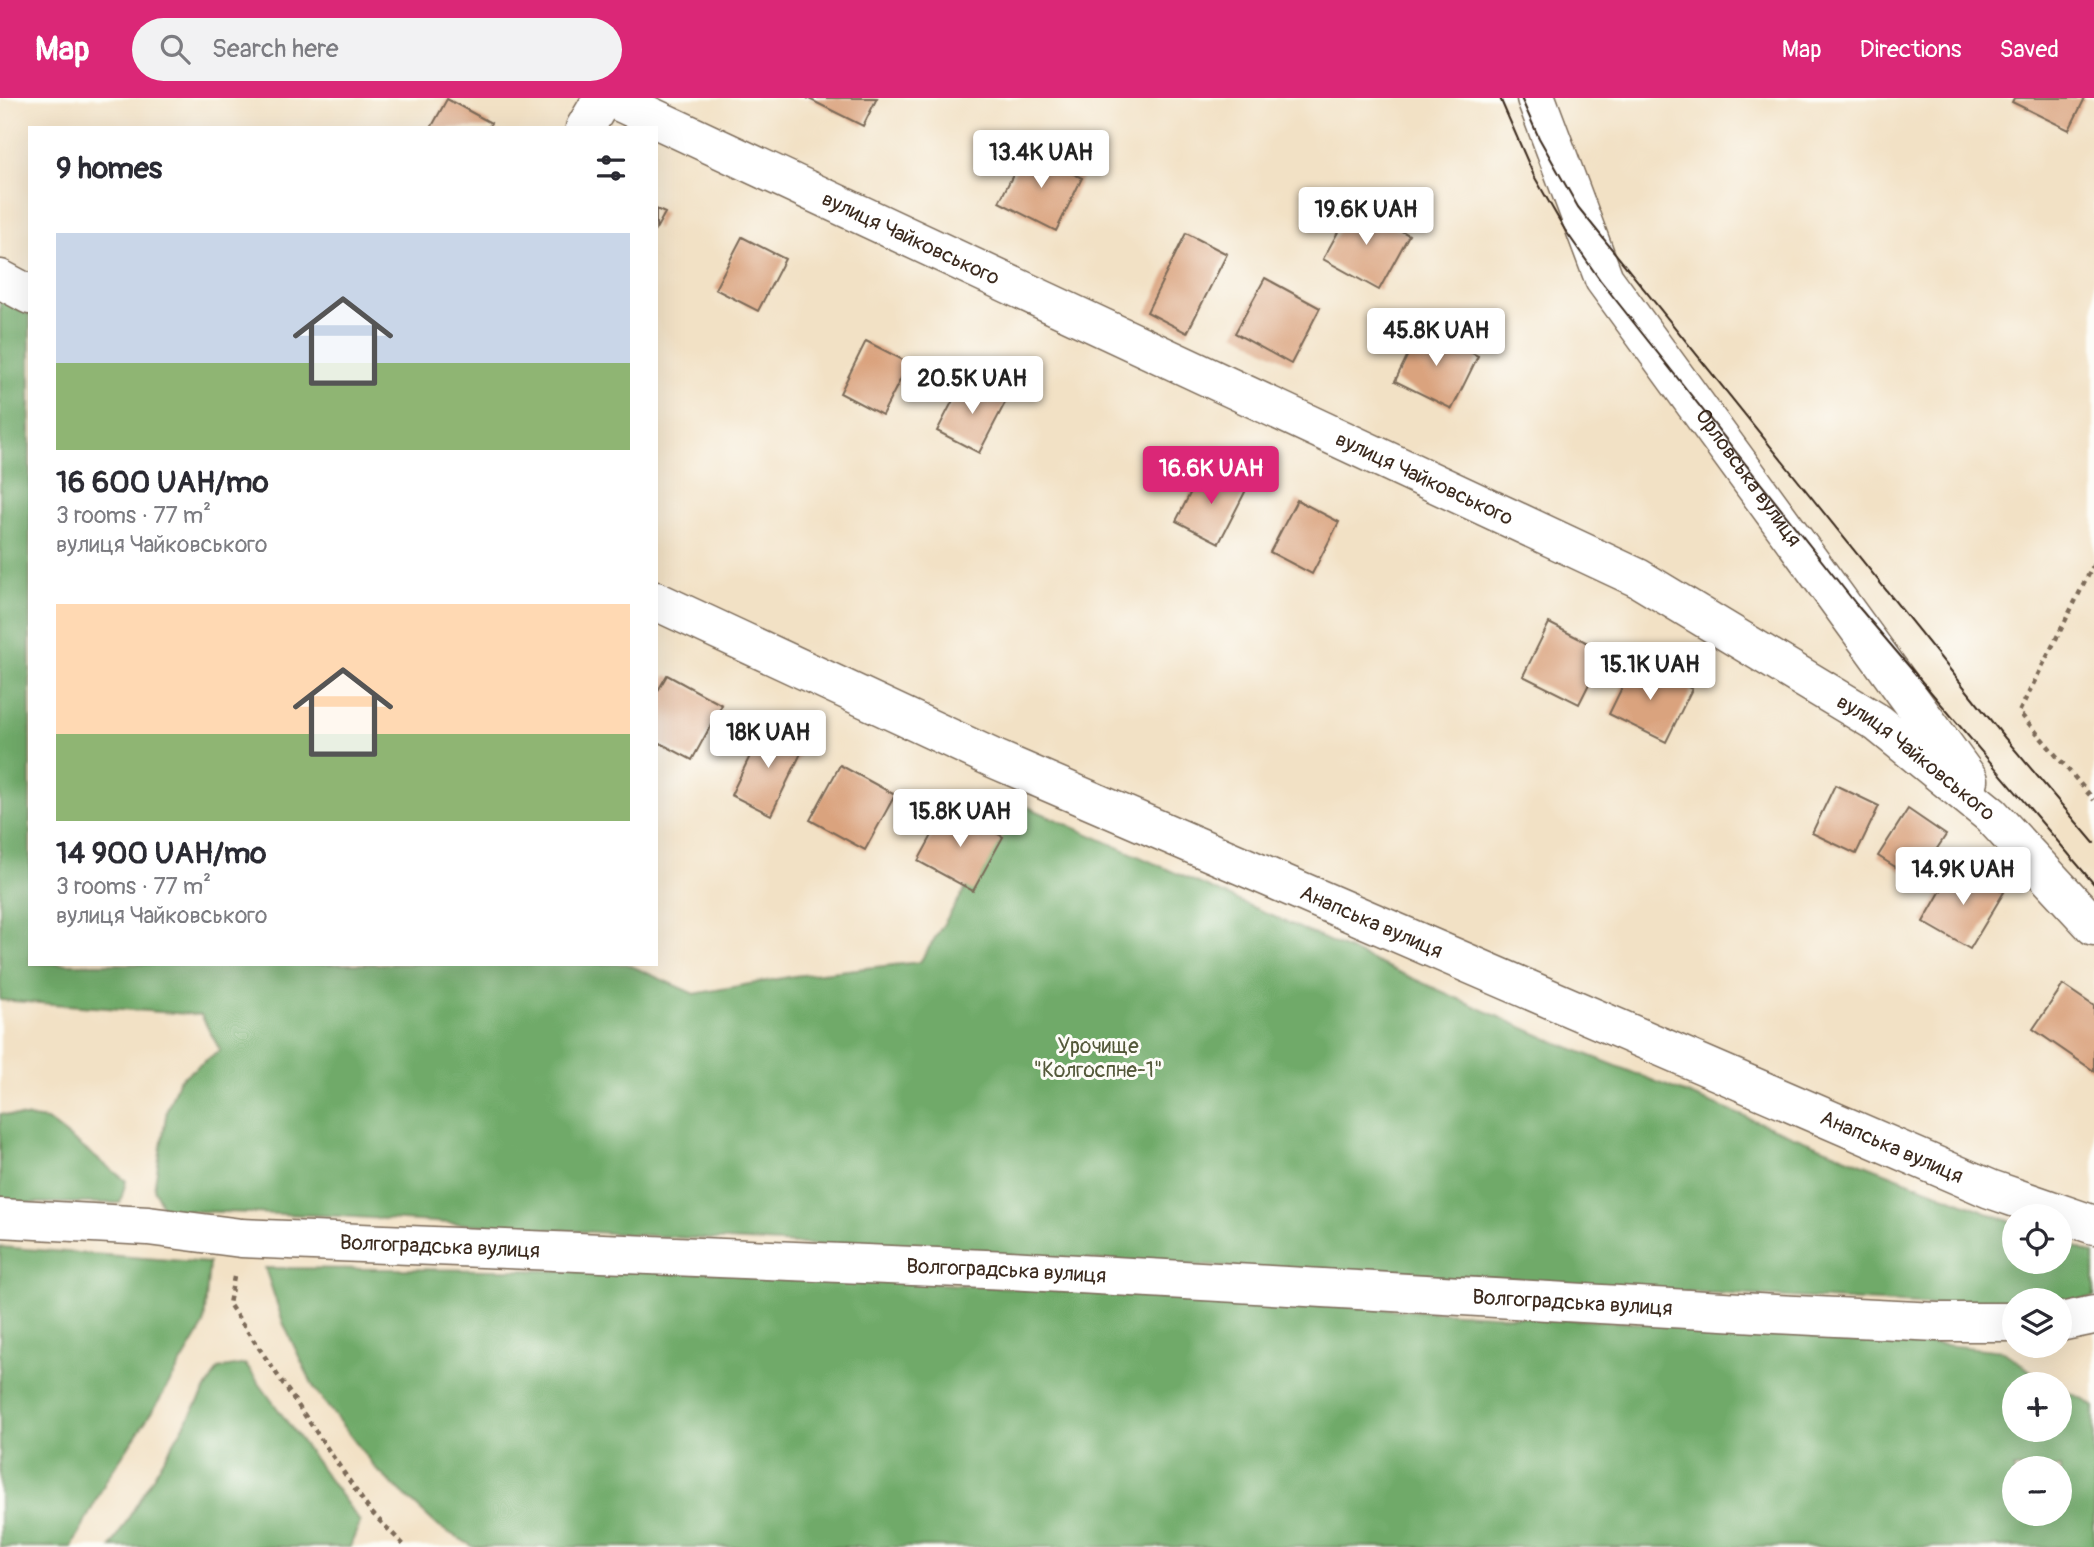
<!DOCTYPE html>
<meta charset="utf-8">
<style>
:root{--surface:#fff;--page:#f2f2f3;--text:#2b2b33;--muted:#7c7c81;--accent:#db2777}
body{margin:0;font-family:Pangolin,sans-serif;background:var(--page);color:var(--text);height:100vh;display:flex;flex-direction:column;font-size:26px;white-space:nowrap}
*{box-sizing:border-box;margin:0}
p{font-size:23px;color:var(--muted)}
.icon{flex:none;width:38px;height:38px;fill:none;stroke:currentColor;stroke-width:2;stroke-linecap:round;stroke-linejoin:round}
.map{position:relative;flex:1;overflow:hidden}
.side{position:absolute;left:28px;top:28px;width:630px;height:840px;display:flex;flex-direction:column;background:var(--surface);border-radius:0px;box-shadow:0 7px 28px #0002}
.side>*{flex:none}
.controls{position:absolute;left:2002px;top:1106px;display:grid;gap:14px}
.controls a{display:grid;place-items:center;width:70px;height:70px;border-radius:50%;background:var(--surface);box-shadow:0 7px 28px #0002;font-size:35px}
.price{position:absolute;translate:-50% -60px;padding:0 16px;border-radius:7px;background:#fff;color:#222;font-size:23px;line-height:46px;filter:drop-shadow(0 2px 4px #0008)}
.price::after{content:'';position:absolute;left:50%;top:42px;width:21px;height:16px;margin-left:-10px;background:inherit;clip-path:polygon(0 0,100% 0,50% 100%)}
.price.selected{background:var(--accent);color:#fff}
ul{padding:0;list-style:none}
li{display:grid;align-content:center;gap:14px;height:371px;padding:0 28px}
li span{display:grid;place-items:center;height:217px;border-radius:0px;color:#555}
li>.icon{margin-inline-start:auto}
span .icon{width:126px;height:126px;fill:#fffc;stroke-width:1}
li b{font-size:30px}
h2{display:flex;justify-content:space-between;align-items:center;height:84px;padding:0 28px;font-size:30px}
header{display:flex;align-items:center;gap:42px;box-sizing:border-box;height:98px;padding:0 35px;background:var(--accent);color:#fff}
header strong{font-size:33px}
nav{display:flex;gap:38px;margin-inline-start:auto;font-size:24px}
.search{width:490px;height:63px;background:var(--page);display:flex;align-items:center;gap:18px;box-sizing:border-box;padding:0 24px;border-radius:38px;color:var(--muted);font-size:26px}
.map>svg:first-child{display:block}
.forest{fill:#70aa69;stroke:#566a44;stroke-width:2;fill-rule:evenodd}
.building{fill:#daa37e}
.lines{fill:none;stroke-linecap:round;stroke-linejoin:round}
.minor-casing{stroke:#7b6a58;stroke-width:41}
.path{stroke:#7b6a58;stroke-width:4.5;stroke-dasharray:5 5;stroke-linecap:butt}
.minor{stroke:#fff;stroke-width:38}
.tram{stroke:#3b2a1e;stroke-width:2}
.labels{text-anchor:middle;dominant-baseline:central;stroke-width:6;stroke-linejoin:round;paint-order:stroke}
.street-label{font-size:21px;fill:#3b2a1e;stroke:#fdfcf7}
.park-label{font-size:21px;fill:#535839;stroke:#fdfcf7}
</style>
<header>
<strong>Map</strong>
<div class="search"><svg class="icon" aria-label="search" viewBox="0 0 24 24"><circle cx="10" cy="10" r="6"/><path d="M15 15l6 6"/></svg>Search here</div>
<nav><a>Map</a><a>Directions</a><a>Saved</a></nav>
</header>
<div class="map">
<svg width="2094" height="1449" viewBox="0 0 2094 1449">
<rect width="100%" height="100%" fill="#fdfcf7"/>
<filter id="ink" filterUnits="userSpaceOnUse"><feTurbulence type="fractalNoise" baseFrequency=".0143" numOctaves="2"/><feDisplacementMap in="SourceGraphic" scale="14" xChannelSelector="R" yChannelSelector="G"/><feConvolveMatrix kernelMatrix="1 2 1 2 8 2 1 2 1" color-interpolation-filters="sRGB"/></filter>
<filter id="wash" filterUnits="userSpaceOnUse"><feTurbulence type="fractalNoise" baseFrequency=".00686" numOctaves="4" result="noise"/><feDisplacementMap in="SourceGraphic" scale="28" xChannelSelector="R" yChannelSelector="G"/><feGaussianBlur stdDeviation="1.57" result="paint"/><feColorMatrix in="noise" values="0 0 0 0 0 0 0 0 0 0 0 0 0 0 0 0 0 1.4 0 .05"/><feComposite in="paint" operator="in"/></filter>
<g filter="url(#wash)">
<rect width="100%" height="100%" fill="#f2e1c5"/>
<path class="forest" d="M 0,201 L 30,217 L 30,866 L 627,866 L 694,896 L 794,878 L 920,864 L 1019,705 L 1553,943 L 2014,1125 L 2014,1164 L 2060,1164 L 2060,1143 L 2094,1156 L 2094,1199 L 2060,1205 L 2060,1202 L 2014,1202 L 2014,1208 L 1991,1210 L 688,1140 L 338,1118 L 164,1112 L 154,1091 L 167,1012 L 179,982 L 220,952 L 201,917 L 0,902 Z
M 0,1016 L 47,1022 L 126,1083 L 120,1105 L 0,1105 Z
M 0,1149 L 209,1165 L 204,1227 L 157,1306 L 108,1379 L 72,1449 L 0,1449 Z
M 265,1170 L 733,1174 L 1848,1237 L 2004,1253 L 2048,1286 L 2014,1286 L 2014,1332 L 2060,1332 L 2060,1291 L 2084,1301 L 2094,1309 L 2094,1449 L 474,1449 L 439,1429 L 377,1372 L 315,1292 L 284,1227 ZM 2014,1370 L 2060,1370 L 2060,1416 L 2014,1416 Z
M 245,1266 L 360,1424 L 350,1449 L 111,1449 L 218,1271 Z"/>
<g id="blocks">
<path class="building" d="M 807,0 L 877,0 L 863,28 Z
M 2014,0 L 2085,0 L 2069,32 L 2012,4 Z
M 447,1 L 491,25 L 488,30 L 431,30 Z
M 1026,52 L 1082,80 L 1056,133 L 999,104 Z
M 1353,107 L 1409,137 L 1379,192 L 1323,161 Z
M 656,111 L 665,115 L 656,131 Z
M 1186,135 L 1227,156 L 1187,235 L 1147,214 Z
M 742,139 L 785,161 L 758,213 L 715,191 Z
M 1265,180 L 1320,210 L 1291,266 L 1235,235 Z
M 1421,230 L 1478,258 L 1452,311 L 1395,283 Z
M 866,243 L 909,265 L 882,317 L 840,295 Z
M 964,281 L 1006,303 L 979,355 L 937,333 Z
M 1203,370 L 1246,392 L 1219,445 L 1176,423 Z
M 1297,402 L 1339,424 L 1312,476 L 1270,454 Z
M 1549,525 L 1605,554 L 1579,606 L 1523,578 Z
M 1635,563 L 1692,591 L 1666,644 L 1609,616 Z
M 667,577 L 722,607 L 692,662 L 656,643 L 656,596 Z
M 765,627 L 805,647 L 771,717 L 731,697 Z
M 840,667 L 895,697 L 865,752 L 810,722 Z
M 1835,687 L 1879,708 L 1856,756 L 1812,735 Z
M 948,708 L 1003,739 L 973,793 L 918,763 Z
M 1908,711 L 1946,737 L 1916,782 L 1878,758 Z
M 1956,766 L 2004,794 L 1970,851 L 1923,824 Z
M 2063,887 L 2094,908 L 2094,973 L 2033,931 Z"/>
</g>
</g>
<g filter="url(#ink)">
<use href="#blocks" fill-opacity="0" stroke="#7b6a58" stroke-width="2"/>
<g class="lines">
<defs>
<g id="minor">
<path id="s1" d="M 611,0 L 1638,480 L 1878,625 L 1991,717 L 2094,828"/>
<path id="s2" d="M 1536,0 L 1604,181 L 1969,682"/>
<path d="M 585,30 L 603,0"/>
<path d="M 0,181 L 30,197"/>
<path id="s3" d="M 656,503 L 995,661 L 1990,1091 L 2094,1127"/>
<path id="s4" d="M 0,1120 L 148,1128 L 241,1140 L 1009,1172 L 1775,1216 L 1937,1224 L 2014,1224"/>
<path d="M 2060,1224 L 2094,1217"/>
</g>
</defs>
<use href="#minor" class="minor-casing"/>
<path class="path" d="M 2094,466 L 2019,614 L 2094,702
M 234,1179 L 229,1206 L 370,1413 L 406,1449"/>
<use href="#minor" class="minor"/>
<path class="tram" d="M 1500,0 L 1534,78 L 1565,132 L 1600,182 L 1856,506 L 2094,786
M 1521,0 L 1539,40 L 1578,109 L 2005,640 L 2094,745"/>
</g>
</g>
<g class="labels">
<g class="street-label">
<text stroke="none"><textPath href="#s1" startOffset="331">вулиця Чайковського</textPath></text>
<text stroke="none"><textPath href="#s2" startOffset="439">Орловська вулиця</textPath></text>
<text stroke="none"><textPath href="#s1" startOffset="898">вулиця Чайковського</textPath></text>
<text stroke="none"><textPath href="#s1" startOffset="1465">вулиця Чайковського</textPath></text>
<text stroke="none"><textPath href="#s3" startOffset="784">Анапська вулиця</textPath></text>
<text stroke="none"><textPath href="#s3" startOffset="1351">Анапська вулиця</textPath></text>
<text stroke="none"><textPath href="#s4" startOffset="441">Волгоградська вулиця</textPath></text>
<text stroke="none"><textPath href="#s4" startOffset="1008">Волгоградська вулиця</textPath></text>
<text stroke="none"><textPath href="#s4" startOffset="1575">Волгоградська вулиця</textPath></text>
</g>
<g class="park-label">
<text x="1098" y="948">Урочище<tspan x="1098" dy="24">"Колгоспне-1"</tspan></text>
</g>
</g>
</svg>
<div class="controls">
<a><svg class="icon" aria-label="locate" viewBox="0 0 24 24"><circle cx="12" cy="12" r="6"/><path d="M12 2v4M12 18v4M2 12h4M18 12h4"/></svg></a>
<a><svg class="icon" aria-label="layers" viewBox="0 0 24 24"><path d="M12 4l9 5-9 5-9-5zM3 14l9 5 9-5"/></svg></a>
<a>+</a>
<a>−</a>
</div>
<b class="price" style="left:1041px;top:92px">13.4K UAH</b>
<b class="price" style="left:1366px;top:149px">19.6K UAH</b>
<b class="price" style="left:1436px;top:270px">45.8K UAH</b>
<b class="price" style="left:972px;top:318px">20.5K UAH</b>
<b class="price selected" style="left:1211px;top:408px">16.6K UAH</b>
<b class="price" style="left:1650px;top:604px">15.1K UAH</b>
<b class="price" style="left:768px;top:672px">18K UAH</b>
<b class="price" style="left:960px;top:751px">15.8K UAH</b>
<b class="price" style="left:1963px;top:809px">14.9K UAH</b>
<section class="side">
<h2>9 homes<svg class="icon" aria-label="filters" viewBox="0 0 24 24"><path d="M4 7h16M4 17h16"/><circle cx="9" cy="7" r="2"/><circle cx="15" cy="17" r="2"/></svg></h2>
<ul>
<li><span style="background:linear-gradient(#c9d6e8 60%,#8fb573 0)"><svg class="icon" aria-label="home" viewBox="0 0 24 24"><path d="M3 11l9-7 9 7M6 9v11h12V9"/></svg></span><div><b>16 600 UAH/mo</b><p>3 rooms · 77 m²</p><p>вулиця Чайковського</p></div></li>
<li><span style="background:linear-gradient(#ffd9b3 60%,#8fb573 0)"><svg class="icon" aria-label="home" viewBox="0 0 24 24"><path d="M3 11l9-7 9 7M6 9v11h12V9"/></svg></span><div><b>14 900 UAH/mo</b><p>3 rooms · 77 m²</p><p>вулиця Чайковського</p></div></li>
</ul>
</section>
</div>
